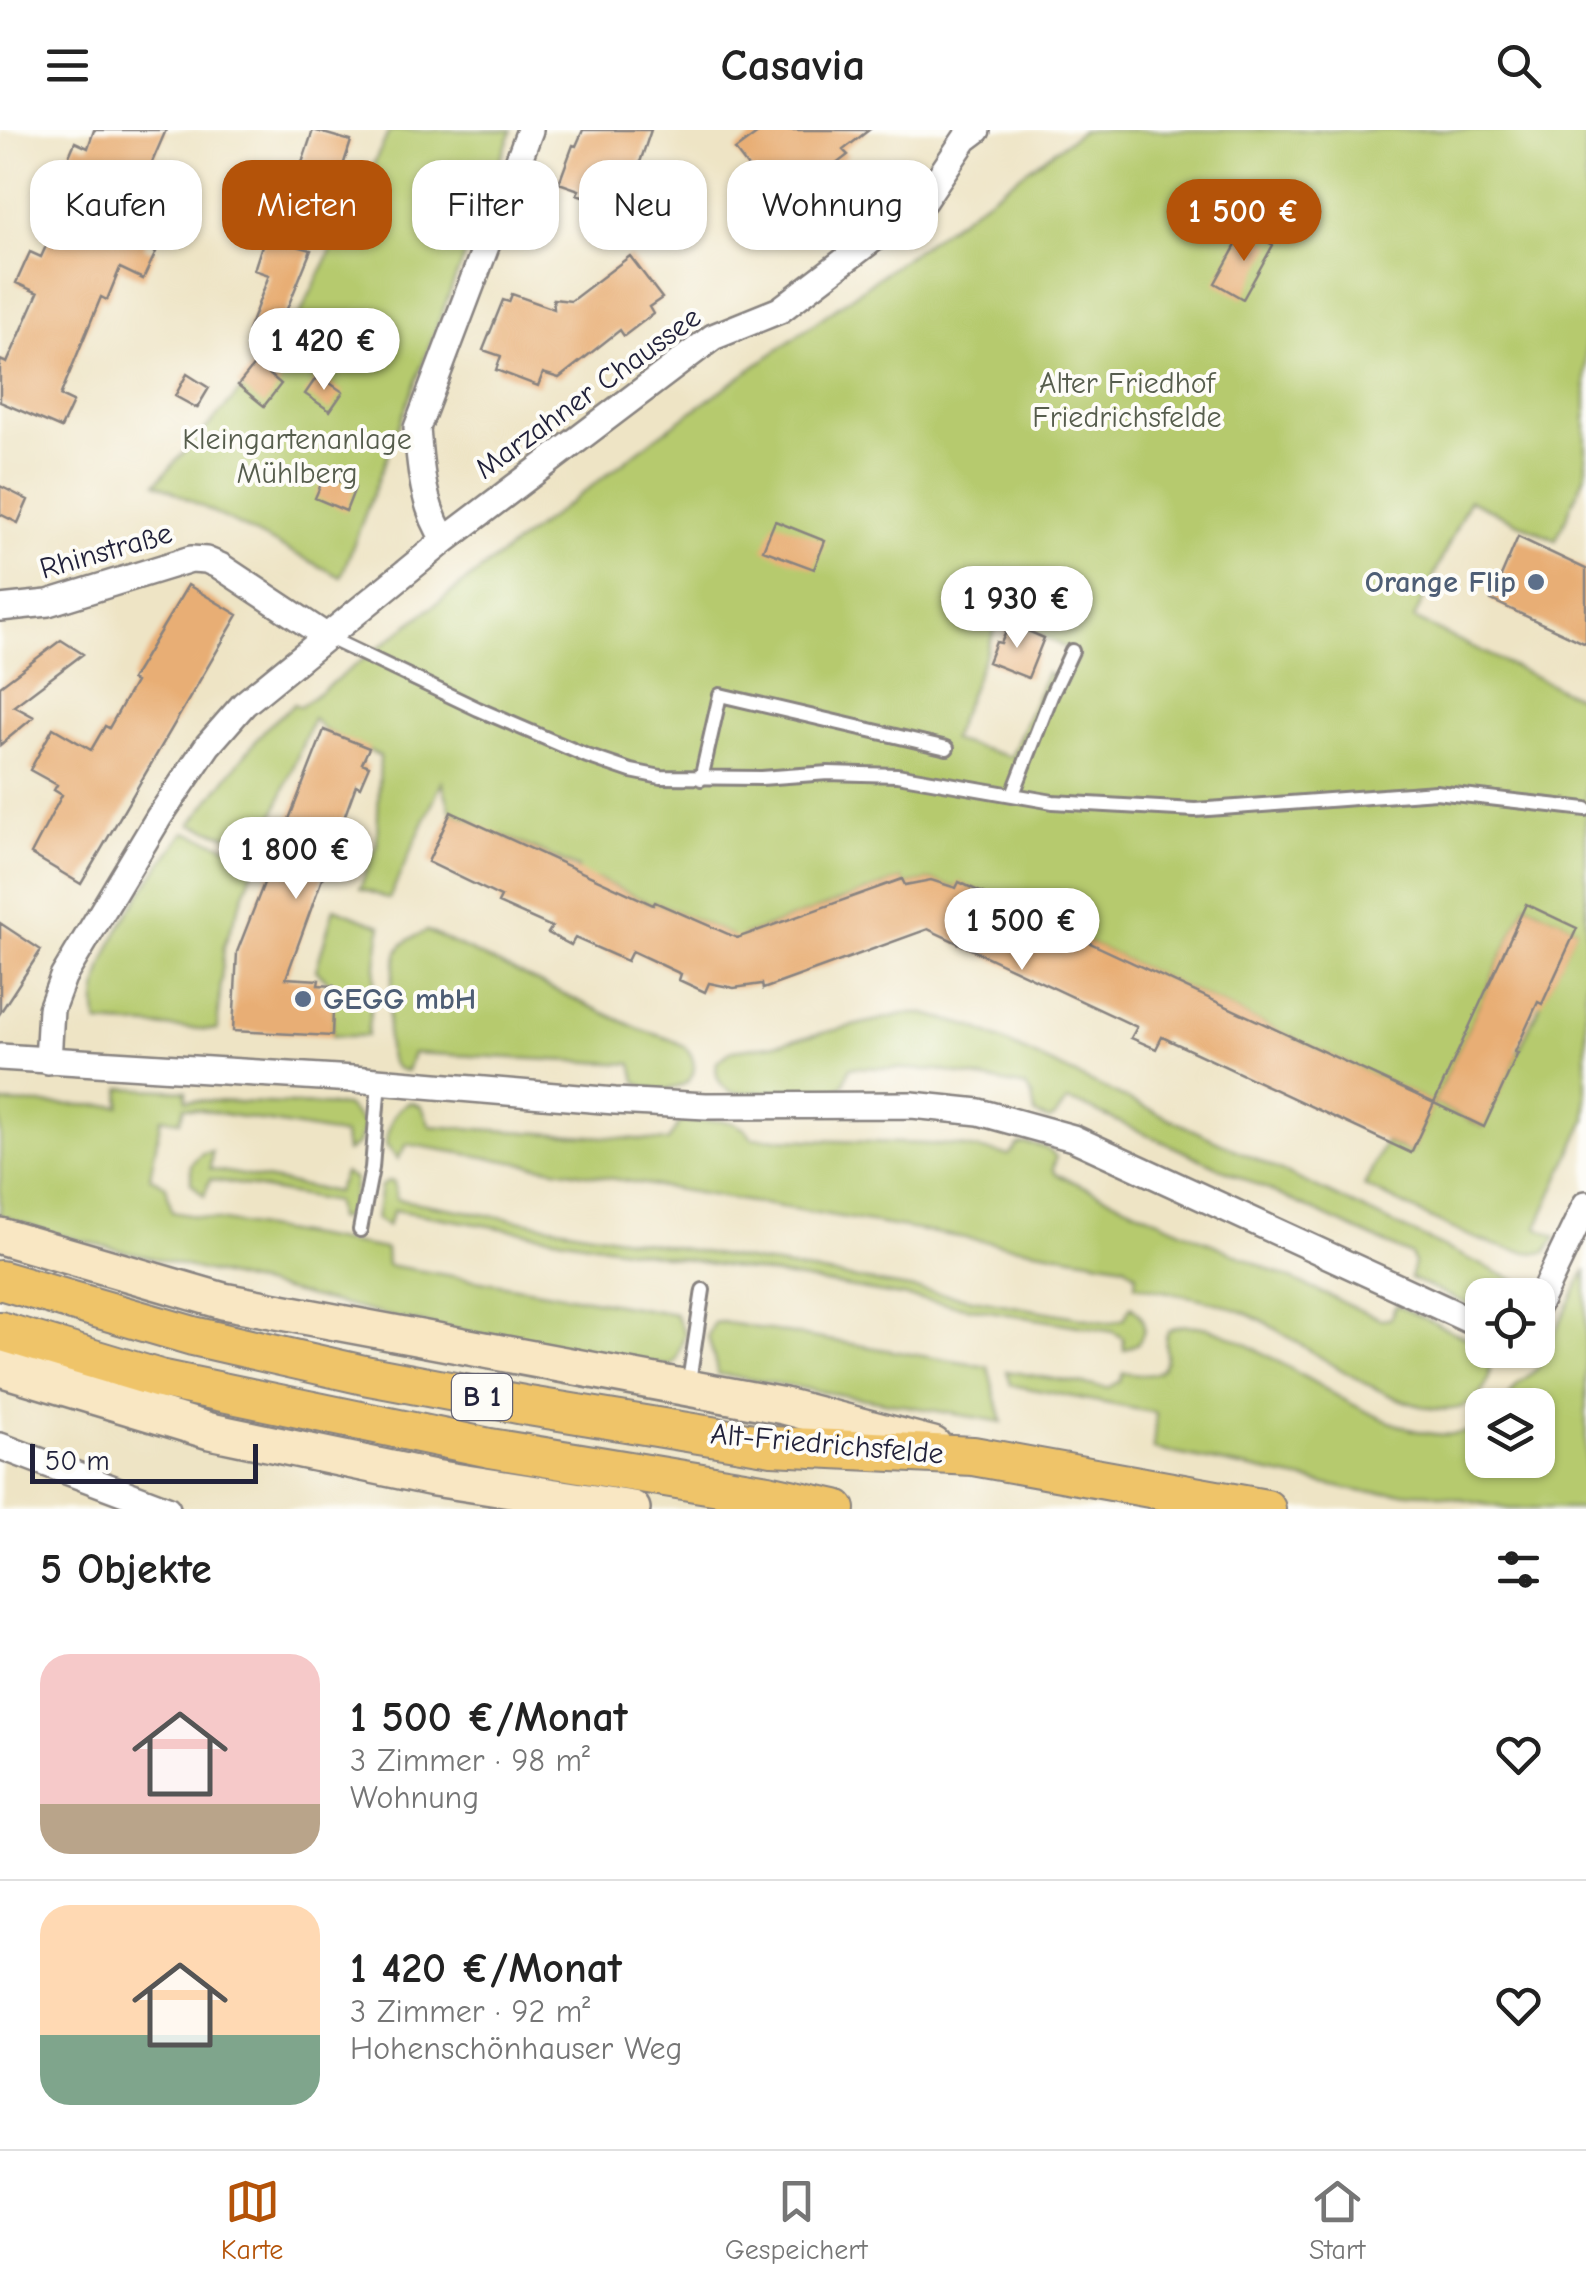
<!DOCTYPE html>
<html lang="de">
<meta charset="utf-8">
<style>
:root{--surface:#fff;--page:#f6f6f6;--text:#222;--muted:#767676;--line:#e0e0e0;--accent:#b45309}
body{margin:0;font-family:"Comic Neue",sans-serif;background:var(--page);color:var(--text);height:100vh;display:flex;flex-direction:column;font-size:38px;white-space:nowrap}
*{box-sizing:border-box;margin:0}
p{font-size:32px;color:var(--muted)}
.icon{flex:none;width:55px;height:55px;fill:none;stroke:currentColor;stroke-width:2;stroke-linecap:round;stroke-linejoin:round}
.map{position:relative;height:1379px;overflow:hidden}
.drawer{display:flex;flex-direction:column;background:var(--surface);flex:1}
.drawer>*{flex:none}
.banner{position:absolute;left:30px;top:30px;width:1000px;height:90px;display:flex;gap:20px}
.controls{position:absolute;left:1465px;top:1148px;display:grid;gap:20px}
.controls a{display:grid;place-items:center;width:90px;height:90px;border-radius:20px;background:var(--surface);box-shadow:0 2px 8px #0004;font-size:50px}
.scale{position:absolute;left:30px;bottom:25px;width:228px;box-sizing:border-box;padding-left:10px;border:5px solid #22223b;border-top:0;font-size:28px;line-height:35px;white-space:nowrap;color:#22223b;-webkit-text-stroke:8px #fdfcf7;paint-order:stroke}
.price{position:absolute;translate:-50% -85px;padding:0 22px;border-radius:35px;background:#fff;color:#222;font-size:32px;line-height:65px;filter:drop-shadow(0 2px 5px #0008)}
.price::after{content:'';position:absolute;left:50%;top:60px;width:30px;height:22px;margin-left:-15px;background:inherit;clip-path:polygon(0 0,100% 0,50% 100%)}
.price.on{background:var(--accent);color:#fff}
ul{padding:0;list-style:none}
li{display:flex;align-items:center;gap:30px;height:250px;padding:0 40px}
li+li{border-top:2px solid var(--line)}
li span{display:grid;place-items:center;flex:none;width:280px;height:200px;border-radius:30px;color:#555}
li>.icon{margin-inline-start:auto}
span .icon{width:120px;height:120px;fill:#fffc;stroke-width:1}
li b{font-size:42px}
h2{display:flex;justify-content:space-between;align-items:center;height:120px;padding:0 40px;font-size:42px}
.tag{padding:0 35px;border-radius:30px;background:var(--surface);box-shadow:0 2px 8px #0004;font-size:35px;line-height:90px}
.tag.on{background:var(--accent);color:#fff}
header{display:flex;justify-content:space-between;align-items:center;height:130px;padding:0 40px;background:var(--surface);font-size:45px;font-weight:600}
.tab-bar{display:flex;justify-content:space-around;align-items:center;height:140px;border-top:2px solid var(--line);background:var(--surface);font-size:28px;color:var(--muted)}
.tab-bar a{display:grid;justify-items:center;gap:5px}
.tab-bar .on{color:var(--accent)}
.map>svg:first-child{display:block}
.green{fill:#b6ca6e;stroke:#6c7654;stroke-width:2.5;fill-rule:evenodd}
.building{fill:#e8ae74}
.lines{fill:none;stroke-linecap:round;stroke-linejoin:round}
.service-casing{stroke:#888380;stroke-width:18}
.minor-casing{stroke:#888380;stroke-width:30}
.secondary-casing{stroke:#888380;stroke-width:40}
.primary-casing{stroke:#888380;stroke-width:42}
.service{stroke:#fff;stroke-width:12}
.minor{stroke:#fff;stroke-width:25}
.secondary{stroke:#f9e7c3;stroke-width:35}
.primary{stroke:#efc469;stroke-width:38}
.service-dot{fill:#5c6f8a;stroke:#fdfcf7;stroke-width:4}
.labels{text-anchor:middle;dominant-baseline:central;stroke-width:8;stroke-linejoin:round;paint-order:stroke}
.shield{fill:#fdfcf7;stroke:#646373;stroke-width:2.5}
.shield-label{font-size:28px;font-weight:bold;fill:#22223b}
.park-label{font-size:30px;fill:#565d4d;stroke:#fdfcf7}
.street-label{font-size:30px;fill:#22223b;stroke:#fdfcf7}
.service-label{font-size:30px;font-weight:bold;fill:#4e5e75;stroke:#fdfcf7;text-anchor:end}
</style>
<header><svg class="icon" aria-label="menu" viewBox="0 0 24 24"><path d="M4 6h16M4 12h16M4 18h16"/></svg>Casavia<svg class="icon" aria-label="search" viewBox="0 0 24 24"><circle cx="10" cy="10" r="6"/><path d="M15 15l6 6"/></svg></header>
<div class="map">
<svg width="1586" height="1379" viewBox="0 0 1586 1379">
<rect width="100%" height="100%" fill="#fdfcf7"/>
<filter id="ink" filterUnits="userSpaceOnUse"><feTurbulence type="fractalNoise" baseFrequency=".01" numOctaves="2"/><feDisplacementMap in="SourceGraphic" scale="20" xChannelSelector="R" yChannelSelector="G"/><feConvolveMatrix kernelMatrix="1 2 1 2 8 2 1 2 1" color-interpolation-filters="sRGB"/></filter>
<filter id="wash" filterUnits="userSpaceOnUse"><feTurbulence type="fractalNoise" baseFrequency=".0048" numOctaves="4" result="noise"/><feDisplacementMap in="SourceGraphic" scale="40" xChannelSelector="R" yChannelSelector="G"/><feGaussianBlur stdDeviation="2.25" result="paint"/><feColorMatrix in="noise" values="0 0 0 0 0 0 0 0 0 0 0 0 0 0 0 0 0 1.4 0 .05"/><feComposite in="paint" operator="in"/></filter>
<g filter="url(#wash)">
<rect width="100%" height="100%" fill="#eee4c5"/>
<path class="green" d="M 390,0 L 512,0 L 341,447 L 156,353 L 288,209 Z
M 1083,0 L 1586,0 L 1586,343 L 1556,410 L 1469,370 L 1414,489 L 1586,571 L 1586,989 L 1537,1097 L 1556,1107 L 1546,1122 C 1497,1129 1411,1077 1364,1056 L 1385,1012 L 1411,1023 L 1433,973 L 960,753 L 956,758 L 931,750 L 905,755 L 902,749 L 744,805 L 737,813 L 730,805 L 655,772 L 653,775 L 602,751 L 576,744 L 578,738 L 502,705 L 499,709 L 476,699 L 477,694 L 451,682 L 442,652 L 389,769 L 360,758 L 377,714 L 380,626 L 324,600 L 313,588 L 261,717 L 191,694 L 265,599 L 294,574 L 300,577 L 662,303 ZM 1006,486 L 1078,525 L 1064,553 L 1047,543 L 1011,627 L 951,610 L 1000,487 ZM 1526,774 L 1576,798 L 1483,997 L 1434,973 Z
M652 92a21 21 0 1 1 42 0a21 21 0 1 1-42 0Z
M 185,702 L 258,727 L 224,816 L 217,900 L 98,893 C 83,834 150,748 185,702 Z
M 334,778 L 381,796 L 367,906 L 332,906 L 333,856 L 316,840 Z
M 427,801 C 497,834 567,866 637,898 C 652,905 684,909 691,925 C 707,960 655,968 636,951 L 632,934 L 413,923 L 407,941 C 398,940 393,937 390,928 C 384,914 392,831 400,818 C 406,809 417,806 427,801 Z
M 904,884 L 925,884 L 973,897 L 1527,1156 L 1529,1165 L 1482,1165 L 1482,1181 L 1410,1148 L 1414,1133 L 1411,1125 L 1084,976 L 1067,971 L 1055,987 L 1049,990 L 1035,984 L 1032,966 L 1026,957 L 938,940 L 850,937 L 844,954 L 837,960 L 734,963 C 721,957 714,947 717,932 L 733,920 L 771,915 Z
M 121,958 L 186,961 L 186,970 L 346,976 L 365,995 L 358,1014 L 346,1022 L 344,1005 L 184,977 L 180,991 L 161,988 L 150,1047 L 166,1056 L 172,1082 L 386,1119 L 387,1135 L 675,1184 L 685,1203 L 676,1231 L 669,1236 L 488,1207 L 397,1188 L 51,1103 L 0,1085 L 0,973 L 120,976 Z
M 411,972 L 422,977 L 430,996 L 668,1011 L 679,993 L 685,991 C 712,992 736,984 752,1008 L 954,1015 L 1009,1025 L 1018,1015 C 1032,1011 1047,1016 1056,1027 L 1053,1039 L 1056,1044 L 1380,1189 L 1390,1188 L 1396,1175 L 1482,1215 C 1489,1226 1493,1241 1485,1257 C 1446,1329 1299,1207 1254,1187 C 1216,1169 1175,1164 1135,1155 L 1136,1144 L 1125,1135 L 407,1014 L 398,1029 L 386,1015 C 387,998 394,977 411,972 Z
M 212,1021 L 210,1039 L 336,1062 L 344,1043 L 355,1050 L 352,1074 L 347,1087 L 337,1089 L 335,1072 L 210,1049 L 204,1066 L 191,1053 L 191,1034 L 202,1023 Z
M 389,1051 L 394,1052 L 396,1069 L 1111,1193 L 1124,1189 L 1131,1176 C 1145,1187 1148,1199 1138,1213 L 1124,1220 L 1123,1208 L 1113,1202 L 394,1080 L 387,1096 L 376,1089 L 381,1056 Z
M 1586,1139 L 1586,1379 L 1509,1379 L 1428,1363 L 1363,1362 L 1153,1319 L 1156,1283 L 1011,1255 L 1007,1241 L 1107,1258 L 1120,1251 L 1123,1243 C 1138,1245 1165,1250 1166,1227 C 1167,1216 1163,1213 1168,1201 C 1229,1161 1395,1349 1482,1295 L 1482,1330 L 1538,1330 L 1538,1275 L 1504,1275 L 1517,1255 L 1537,1239 Z
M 722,1192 L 988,1237 L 1002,1292 L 718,1244 L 708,1206 L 714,1193 Z"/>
<g id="blocks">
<path class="building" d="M 94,0 L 166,0 L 143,53 L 167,63 L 144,117 L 156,122 L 143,149 L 120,138 L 107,170 L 101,167 L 60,266 L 73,272 L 61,298 L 0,272 L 0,230 L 7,233 L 38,163 L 16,153 L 30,122 L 41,127 L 61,83 L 47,78 L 75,12 L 88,18 Z
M 313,0 L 351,11 L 335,61 L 297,48 Z
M 583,0 L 651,0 L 634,50 L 630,49 L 619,75 L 603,69 L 601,73 L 577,64 L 579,60 L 559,53 L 573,15 L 576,16 Z
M 762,0 L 869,0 L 843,20 L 848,25 L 779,78 L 735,20 Z
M 287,58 L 312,67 L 293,115 L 311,120 L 274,211 L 248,201 L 269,145 L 254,140 L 265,106 Z
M 1245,99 L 1273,115 L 1243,169 L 1215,153 Z
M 630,126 L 662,168 L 649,177 L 653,184 L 624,206 L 620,200 L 559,248 L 543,243 L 538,256 L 496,240 L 501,226 L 483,220 L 503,170 L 509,172 L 512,164 L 554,179 L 553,169 L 571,171 Z
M 256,233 L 281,254 L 264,276 L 238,255 Z
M 187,244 L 209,258 L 197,278 L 175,266 Z
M 318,245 L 343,262 L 330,281 L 305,264 Z
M 325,345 L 355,358 L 346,381 L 315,368 Z
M 0,356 L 28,370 L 18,393 L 0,384 Z
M 775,391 L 825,411 L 814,439 L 763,420 Z
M 1518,407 L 1586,439 L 1586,514 L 1491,470 Z
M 188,455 L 238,485 L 81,754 L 31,724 L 62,665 L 54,660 L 57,655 L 30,640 L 53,598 L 91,620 L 105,596 L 109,598 L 135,552 L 131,550 Z
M 1010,493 L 1044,508 L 1028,548 L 988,532 L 996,512 L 1001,513 Z
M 61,510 L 83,524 L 14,576 L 34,587 L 0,615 L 0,556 Z
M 324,600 L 369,618 L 362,633 L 369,636 L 360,657 L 356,655 L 286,848 L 319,850 L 318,855 L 334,856 L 332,906 L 233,901 L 237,822 Z
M 451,682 L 653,775 L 655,772 L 737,808 L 902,749 L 905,755 L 931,750 L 956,758 L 959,752 L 1434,973 L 1526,774 L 1577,798 L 1542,874 L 1538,872 L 1515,922 L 1518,923 L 1484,997 L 1434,973 L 1411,1023 L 1162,907 L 1156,919 L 1131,908 L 1137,897 L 928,799 L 763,859 L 762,854 L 734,858 L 709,853 L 705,862 L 679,850 L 681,844 L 632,821 L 627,831 L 575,808 L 571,815 L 548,803 L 552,797 L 498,773 L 501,767 L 428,732 Z
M 0,793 L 41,820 L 0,883 Z"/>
</g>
</g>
<g filter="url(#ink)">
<use href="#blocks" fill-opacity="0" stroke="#888380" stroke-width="2.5"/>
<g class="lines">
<defs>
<path id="service" d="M 327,507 L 478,579 L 587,626 L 631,641 L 661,647 L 761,648 L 828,643 L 897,645 L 1053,672 L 1195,680 L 1436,662 L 1586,679
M 701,649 L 720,565 L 947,618
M 1013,664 L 1051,566 L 1072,521
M 360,1100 L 372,1038 L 379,951
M 688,1258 L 703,1160"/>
<path id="minor" d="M 445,410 C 423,378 420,336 417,298 L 530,0
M 0,478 L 48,473 L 191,429 L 206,430 L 220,436 L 327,507
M 0,927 L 353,949 L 615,971 L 706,976 L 912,975 L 979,982 L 1073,1008 L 1482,1196
M 48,931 L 51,879 L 63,847 L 159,687 L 208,615 L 244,574 L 445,410 L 713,207 L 780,180 L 924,70 L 965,9 L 977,0
M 1538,1174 L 1586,1074
M 0,1316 L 167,1379"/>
<path id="secondary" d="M 0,1106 L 223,1171 L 784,1276 L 933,1315
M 0,1238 L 210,1301 L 434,1348 L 632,1379"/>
<path id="primary" d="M 0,1150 L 193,1206 L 364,1245 L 529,1276 L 772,1316 L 973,1326 L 1266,1379
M 0,1201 L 160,1249 L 490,1318 L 768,1364 L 836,1379"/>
</defs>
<use href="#service" class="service-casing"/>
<use href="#minor" class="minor-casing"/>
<use href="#secondary" class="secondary-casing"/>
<use href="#primary" class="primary-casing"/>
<use href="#service" class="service"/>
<use href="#minor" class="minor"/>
<use href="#secondary" class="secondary"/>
<use href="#primary" class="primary"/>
</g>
</g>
<g class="service-dot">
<circle cx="1536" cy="452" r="10"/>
<circle cx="303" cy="869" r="10"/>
</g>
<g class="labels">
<rect class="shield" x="452" y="1244" width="60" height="46" rx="8"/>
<g class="shield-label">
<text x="482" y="1267">B 1</text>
</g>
<g class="park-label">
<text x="1127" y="253">Alter Friedhof<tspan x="1127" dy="34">Friedrichsfelde</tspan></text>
<text x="297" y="309">Kleingartenanlage<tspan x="297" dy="34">Mühlberg</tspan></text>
</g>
<g class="street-label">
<text transform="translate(588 263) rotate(-36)">Marzahner Chaussee</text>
<text transform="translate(106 421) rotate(-16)">Rhinstraße</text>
<text transform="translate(827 1314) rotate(5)">Alt-Friedrichsfelde</text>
</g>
<g class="service-label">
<text x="1516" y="452">Orange Flip</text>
<text x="323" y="869" text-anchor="start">GEGG mbH</text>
</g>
</g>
</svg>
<div class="controls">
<a><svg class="icon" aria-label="locate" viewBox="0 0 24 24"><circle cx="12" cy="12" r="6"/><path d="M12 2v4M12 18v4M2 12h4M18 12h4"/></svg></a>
<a><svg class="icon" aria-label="layers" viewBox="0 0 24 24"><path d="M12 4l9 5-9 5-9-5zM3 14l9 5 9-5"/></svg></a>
</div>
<div class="scale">50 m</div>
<b class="price on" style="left:1244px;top:134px">1 500 €</b>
<b class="price" style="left:324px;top:263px">1 420 €</b>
<b class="price" style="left:1017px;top:521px">1 930 €</b>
<b class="price" style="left:296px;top:772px">1 800 €</b>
<b class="price" style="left:1022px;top:843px">1 500 €</b>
<div class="banner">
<a class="tag">Kaufen</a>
<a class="tag on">Mieten</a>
<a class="tag">Filter</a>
<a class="tag">Neu</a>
<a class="tag">Wohnung</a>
</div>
</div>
<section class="drawer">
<h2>5 Objekte<svg class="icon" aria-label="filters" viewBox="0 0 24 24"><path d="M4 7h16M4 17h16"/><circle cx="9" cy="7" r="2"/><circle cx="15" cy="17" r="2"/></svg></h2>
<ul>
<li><span style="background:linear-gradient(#f6c9c9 75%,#b9a48a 0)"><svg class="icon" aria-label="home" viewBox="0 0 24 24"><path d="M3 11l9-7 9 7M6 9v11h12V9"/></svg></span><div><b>1 500 €/Monat</b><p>3 Zimmer · 98 m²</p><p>Wohnung</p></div><svg class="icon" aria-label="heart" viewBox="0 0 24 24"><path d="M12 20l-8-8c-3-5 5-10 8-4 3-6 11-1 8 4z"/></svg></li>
<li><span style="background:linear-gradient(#ffd9b3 65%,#7fa58c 0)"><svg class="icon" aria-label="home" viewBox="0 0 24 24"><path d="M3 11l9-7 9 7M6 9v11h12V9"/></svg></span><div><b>1 420 €/Monat</b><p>3 Zimmer · 92 m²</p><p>Hohenschönhauser Weg</p></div><svg class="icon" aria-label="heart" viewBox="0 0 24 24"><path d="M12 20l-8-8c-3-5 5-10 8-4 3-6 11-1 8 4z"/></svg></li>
</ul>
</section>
<nav class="tab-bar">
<a class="on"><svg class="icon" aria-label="map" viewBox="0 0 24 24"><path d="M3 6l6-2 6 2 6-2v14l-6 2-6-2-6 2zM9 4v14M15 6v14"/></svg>Karte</a>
<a><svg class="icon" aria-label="saved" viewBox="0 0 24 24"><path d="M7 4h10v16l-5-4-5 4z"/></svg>Gespeichert</a>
<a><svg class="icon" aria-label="home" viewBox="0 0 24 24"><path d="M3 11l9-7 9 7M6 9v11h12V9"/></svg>Start</a>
</nav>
